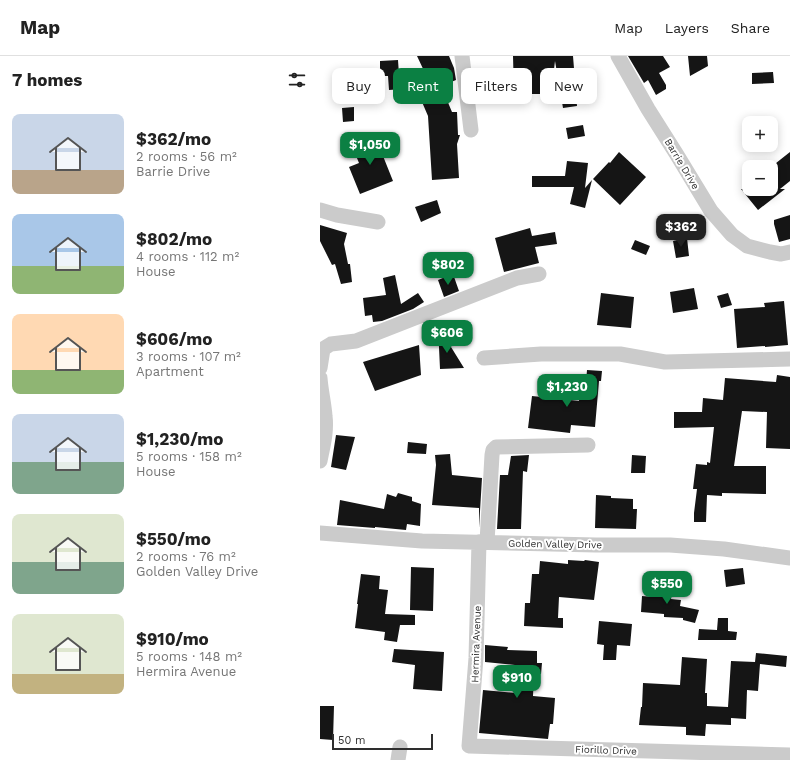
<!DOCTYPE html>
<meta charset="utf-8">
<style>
:root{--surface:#fff;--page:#f2f2f2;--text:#222;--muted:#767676;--line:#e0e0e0;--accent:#0b8043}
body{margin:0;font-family:"Work Sans",sans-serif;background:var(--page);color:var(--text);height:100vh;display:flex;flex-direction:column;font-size:15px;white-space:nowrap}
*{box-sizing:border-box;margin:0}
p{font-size:13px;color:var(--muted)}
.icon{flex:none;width:22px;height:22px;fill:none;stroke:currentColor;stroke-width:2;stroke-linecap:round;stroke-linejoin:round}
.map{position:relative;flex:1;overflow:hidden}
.panel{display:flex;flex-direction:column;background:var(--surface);width:320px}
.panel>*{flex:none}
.top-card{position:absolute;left:12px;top:12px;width:380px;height:36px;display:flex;gap:8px}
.fabs{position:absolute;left:422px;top:60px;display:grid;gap:8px}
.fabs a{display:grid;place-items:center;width:36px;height:36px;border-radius:8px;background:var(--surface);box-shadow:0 2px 10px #0003;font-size:20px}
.scale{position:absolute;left:12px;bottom:10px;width:101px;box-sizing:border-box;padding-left:4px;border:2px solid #2e2e2e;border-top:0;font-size:11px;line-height:14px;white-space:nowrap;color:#2e2e2e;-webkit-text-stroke:3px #fff;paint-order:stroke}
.price{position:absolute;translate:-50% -34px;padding:0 9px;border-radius:8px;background:var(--accent);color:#fff;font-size:13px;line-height:26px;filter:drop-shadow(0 1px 2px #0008)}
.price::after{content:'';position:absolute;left:50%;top:24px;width:12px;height:9px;margin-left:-6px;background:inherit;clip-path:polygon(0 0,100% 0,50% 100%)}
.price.active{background:#222;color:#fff}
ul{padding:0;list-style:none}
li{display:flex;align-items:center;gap:12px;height:100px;padding:0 12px}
li span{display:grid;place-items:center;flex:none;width:112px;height:80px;border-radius:8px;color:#555}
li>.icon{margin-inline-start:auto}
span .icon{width:48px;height:48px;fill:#fffc;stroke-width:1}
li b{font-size:17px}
h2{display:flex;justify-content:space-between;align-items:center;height:48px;padding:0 12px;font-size:17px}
.chip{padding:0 14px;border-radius:8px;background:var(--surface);box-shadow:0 2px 10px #0003;font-size:14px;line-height:36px}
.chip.active{background:var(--accent);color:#fff}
header{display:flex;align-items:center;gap:24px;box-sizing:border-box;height:56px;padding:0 20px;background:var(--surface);border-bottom:1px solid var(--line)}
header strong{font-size:19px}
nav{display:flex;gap:22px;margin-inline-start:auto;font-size:14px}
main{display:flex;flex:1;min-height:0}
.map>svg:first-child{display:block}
.building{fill:#151515}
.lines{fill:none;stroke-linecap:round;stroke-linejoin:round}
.street{stroke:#cbcbcb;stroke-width:15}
.labels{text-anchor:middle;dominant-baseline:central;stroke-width:4;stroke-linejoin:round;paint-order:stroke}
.street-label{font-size:10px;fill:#2e2e2e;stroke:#fff}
</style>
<header>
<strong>Map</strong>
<nav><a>Map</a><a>Layers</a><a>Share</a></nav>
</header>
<main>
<section class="panel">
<h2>7 homes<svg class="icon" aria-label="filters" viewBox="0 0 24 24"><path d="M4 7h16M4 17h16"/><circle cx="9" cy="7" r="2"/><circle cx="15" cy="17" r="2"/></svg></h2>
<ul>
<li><span style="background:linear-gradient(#c9d6e8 70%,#b9a48a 0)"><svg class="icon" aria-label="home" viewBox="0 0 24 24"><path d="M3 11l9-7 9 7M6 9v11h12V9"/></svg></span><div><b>$362/mo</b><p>2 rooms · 56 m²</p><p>Barrie Drive</p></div></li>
<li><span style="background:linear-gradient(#a9c7e8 65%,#8fb573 0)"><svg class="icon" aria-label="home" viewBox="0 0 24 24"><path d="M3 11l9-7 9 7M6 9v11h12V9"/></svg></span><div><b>$802/mo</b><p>4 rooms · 112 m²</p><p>House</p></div></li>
<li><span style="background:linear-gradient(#ffd9b3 70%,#8fb573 0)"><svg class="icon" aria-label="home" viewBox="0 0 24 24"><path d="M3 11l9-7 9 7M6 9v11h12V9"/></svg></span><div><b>$606/mo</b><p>3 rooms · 107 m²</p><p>Apartment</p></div></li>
<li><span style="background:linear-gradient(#c9d6e8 60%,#7fa58c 0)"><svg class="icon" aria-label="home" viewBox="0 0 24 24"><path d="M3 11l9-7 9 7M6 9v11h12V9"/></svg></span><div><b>$1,230/mo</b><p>5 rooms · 158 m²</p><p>House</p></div></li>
<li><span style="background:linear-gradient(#dfe7d0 60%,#7fa58c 0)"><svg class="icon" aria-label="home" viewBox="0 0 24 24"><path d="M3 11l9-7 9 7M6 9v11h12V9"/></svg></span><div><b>$550/mo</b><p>2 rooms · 76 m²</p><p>Golden Valley Drive</p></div></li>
<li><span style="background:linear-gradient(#dfe7d0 75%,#c2b280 0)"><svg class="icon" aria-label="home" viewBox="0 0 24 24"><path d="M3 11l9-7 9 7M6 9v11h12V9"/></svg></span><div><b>$910/mo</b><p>5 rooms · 148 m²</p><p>Hermira Avenue</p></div></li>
</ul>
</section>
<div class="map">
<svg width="470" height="704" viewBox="0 0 470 704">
<rect width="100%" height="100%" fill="#fff"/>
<path class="building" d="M 97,0 L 129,0 L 134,12 L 136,24 L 121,30 L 132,56 L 137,56 L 138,79 L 140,79 L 137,88 L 139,122 L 112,124 L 108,60 L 96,32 L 69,34 L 68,20 L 60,20 L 60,5 L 78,4 L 79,19 L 105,17 Z
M 193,0 L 253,0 L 257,50 L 243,52 L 235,5 L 231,38 L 194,38 Z
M 308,0 L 343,0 L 350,11 L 339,17 L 346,29 L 346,33 L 336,39 L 328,24 L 324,27 Z
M 368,0 L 387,0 L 388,10 L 370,20 Z
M 453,16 L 454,27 L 432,28 L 432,17 Z
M 167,18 L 168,37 L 158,38 L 157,19 Z
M 34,51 L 34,65 L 23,66 L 22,52 Z
M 263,69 L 265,80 L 248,83 L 246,72 Z
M 55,80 L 73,125 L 40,138 L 29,111 L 39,107 L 32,90 Z
M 299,96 L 326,121 L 300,149 L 273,123 L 289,106 L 290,107 Z
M 470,96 L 470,125 L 460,133 L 465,133 L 438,154 L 421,133 L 451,133 L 451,111 Z
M 247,105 L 268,107 L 265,132 L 272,124 L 265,152 L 250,148 L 254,131 L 212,131 L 212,120 L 245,120 Z
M 117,144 L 121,157 L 101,166 L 95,151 Z
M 470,159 L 470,183 L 459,186 L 454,168 L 454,164 Z
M 0,169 L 27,177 L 24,188 L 28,208 L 30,208 L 32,226 L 21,228 L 15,208 L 12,209 L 0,185 Z
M 210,172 L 212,180 L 235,176 L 237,188 L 215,191 L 219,207 L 184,216 L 175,182 Z
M 367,182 L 369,200 L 356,202 L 353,185 Z
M 315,184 L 330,190 L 326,199 L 311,193 Z
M 133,218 L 139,235 L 124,241 L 118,224 Z
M 75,219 L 81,248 L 98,237 L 104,246 L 93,253 L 62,265 L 53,266 L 52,259 L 45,260 L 43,242 L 66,239 L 63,222 Z
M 374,232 L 378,253 L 353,257 L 350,236 Z
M 281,237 L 314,241 L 311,272 L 277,269 Z
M 408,237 L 412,249 L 401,252 L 397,240 Z
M 464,245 L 468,289 L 445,291 L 445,290 L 417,292 L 414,253 L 445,251 L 444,247 Z
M 118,270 L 144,312 L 120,313 Z
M 99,289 L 101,319 L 55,335 L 43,306 Z
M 267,314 L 282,315 L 281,325 L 279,325 L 275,371 L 251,369 L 250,377 L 208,372 L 212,340 L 259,345 L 260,326 L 266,326 Z
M 457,319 L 470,321 L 470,393 L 446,392 L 447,356 L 422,355 L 414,410 L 446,410 L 446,438 L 402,437 L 402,440 L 387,439 L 386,466 L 374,466 L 374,457 L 377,433 L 373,433 L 376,408 L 387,409 L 387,406 L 390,407 L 394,371 L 354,372 L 354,356 L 382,356 L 383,342 L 403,344 L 405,322 L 456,326 Z
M 16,379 L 35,381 L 26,414 L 11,411 Z
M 88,386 L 107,388 L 106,398 L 87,397 Z
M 130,398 L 132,419 L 162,422 L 159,472 L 159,452 L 112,449 L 116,409 L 115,399 Z
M 209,399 L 207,416 L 203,415 L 201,473 L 177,473 L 180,419 L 188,419 L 191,400 Z
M 312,399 L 326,400 L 325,417 L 311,417 Z
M 78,437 L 92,441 L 92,445 L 101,448 L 100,470 L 87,468 L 86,474 L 55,471 L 55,472 L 17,469 L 20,444 L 64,453 L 67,438 L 76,441 Z
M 276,439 L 291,440 L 291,442 L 313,443 L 313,453 L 317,453 L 316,473 L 275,472 Z
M 248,504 L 264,505 L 265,504 L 279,506 L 274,544 L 239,541 L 238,562 L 243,562 L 243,572 L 204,570 L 205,547 L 210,547 L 212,518 L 219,518 L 220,505 L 248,508 Z
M 91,511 L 114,512 L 113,555 L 90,554 Z
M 423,512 L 425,528 L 406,531 L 404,514 Z
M 41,518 L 60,520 L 59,533 L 68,534 L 65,558 L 95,559 L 95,569 L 80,569 L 77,586 L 64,584 L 65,576 L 35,572 L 38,548 L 37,548 Z
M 335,530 L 352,531 L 351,543 L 361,544 L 360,550 L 379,554 L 375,567 L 363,564 L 363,562 L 344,561 L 344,558 L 321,556 L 322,540 L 333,541 Z
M 398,562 L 408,562 L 408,575 L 417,576 L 416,584 L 378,584 L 379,573 L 397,574 Z
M 279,565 L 312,568 L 310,590 L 297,589 L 296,604 L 283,604 L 284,589 L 277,588 Z
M 165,589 L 188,591 L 187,594 L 217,595 L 217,607 L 222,607 L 221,618 L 214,618 L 213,640 L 235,642 L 233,668 L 230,668 L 228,683 L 159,677 L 163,634 L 195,637 L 195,609 L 165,606 Z
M 74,593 L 124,596 L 122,635 L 93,633 L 95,609 L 72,606 Z
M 436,597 L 467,600 L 466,611 L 440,608 L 438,635 L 427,634 L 426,663 L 411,662 L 411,669 L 386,668 L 385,680 L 366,679 L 366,671 L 319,669 L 321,651 L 322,651 L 323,627 L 360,629 L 362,601 L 387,603 L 385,637 L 387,637 L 387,650 L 408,651 L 411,605 L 435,606 Z
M 0,650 L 14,650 L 13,684 L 0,683 Z"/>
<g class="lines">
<path class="street" d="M 142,0 L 151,74
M 298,0 L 328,53 L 357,99 L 391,155 L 412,179 L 427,190 L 450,196 L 461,198 L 470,196
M 0,154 L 17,159 L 58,166
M 164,302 L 221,298 L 300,298 L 345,306 L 470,303
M 0,312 L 3,293 L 11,288 L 36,285 L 197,222 L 219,218
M 0,322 C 1,335 4,347 5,360 C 7,375 3,390 0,405
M 0,477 L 102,485 L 276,489 L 350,489 L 404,493 L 470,502
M 159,486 L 156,602 L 149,690 L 470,699
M 167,486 L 172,399 L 173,394 L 176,391 L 268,389
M 78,704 L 80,691"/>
</g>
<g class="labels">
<g class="street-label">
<text transform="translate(362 108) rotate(59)">Barrie Drive</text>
<text transform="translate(235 488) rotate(1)">Golden Valley Drive</text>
<text transform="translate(156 588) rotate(-88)">Hermira Avenue</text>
<text transform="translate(286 694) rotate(2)">Fiorillo Drive</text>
</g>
</g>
</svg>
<div class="fabs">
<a>+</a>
<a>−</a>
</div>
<div class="scale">50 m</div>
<b class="price" style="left:50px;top:110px">$1,050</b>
<b class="price active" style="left:361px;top:192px">$362</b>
<b class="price" style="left:128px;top:230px">$802</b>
<b class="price" style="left:127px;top:298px">$606</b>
<b class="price" style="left:247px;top:352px">$1,230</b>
<b class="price" style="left:347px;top:549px">$550</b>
<b class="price" style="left:197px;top:643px">$910</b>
<div class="top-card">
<a class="chip">Buy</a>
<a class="chip active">Rent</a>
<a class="chip">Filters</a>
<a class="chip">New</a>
</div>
</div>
</main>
